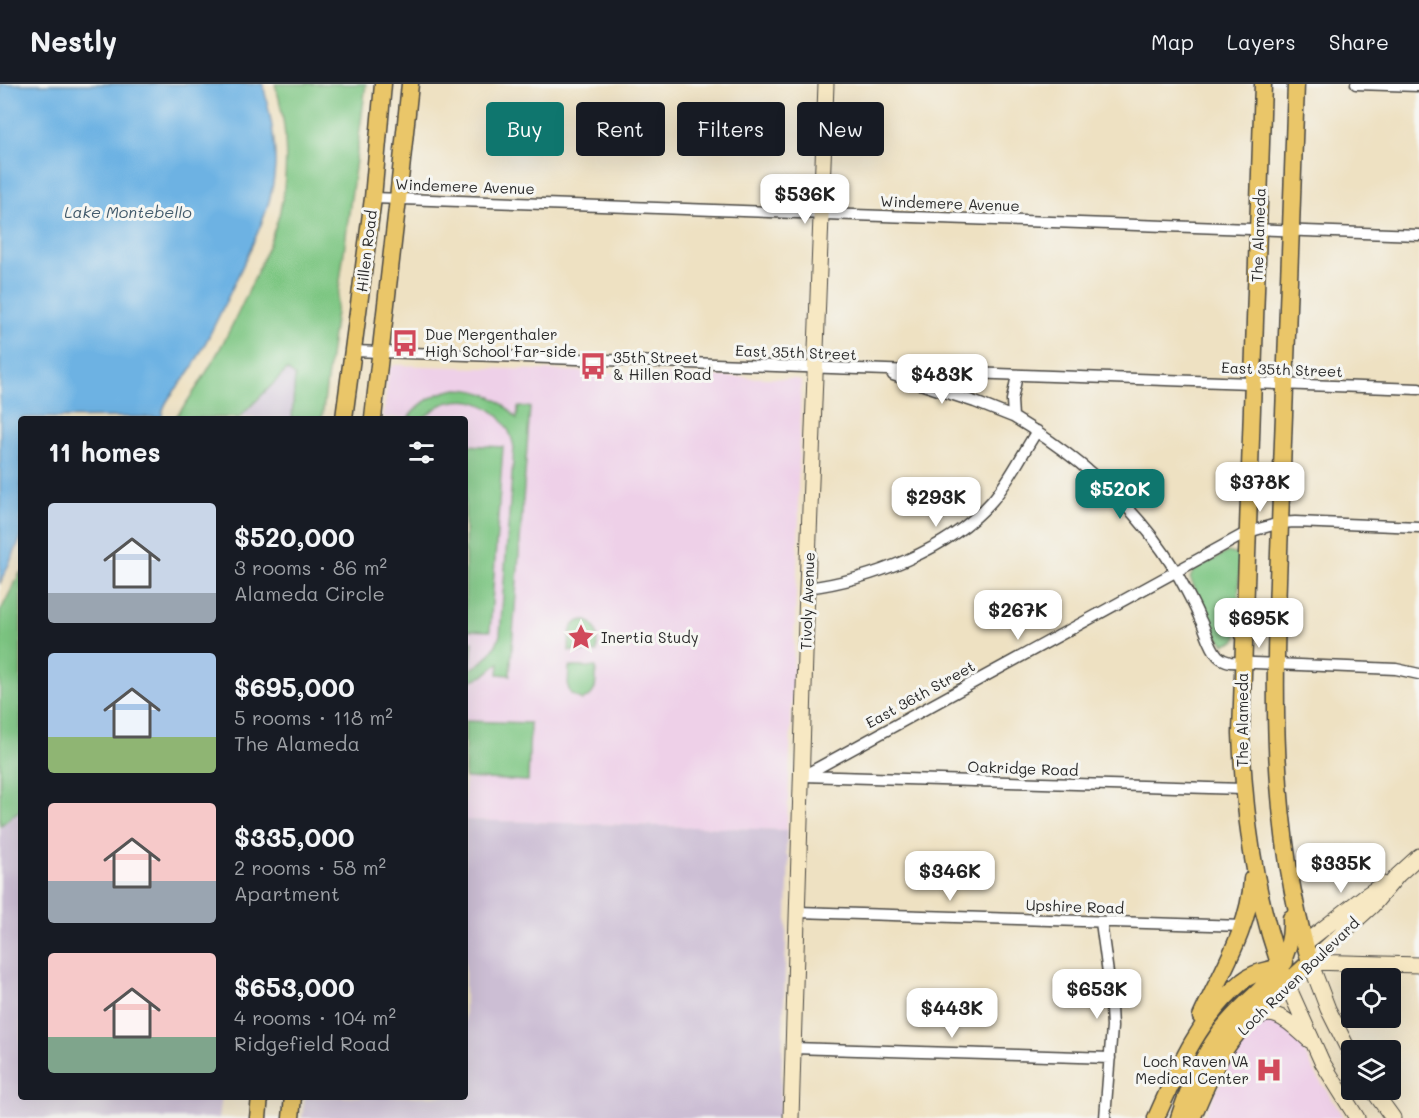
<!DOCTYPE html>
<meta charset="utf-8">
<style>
:root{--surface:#171b24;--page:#20242c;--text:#f1f3f6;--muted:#9ea1a6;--line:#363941;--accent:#0f766e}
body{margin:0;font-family:Mali,sans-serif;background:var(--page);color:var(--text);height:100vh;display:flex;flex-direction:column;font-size:22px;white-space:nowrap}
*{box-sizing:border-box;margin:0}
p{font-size:20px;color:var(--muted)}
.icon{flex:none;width:33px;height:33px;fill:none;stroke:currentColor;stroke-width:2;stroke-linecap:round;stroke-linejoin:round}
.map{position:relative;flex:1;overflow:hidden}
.details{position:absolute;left:18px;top:332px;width:450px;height:684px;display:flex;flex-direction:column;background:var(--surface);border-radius:6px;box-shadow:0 6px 24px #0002}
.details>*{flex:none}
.top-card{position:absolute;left:486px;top:18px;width:570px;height:54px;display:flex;gap:12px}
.controls{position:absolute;left:1341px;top:884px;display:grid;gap:12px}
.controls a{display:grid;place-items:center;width:60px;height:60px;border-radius:6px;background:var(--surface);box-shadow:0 6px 24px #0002;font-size:30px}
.price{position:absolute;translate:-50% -51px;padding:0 14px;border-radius:12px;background:#fff;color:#222;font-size:20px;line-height:39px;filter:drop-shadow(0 2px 3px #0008)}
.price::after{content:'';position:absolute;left:50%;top:36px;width:18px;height:14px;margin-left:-9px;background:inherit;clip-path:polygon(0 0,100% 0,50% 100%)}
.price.on{background:var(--accent);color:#fff}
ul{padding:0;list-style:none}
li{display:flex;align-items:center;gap:18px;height:150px;padding:0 30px}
li span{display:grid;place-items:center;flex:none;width:168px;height:120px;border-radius:6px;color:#555}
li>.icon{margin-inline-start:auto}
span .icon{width:72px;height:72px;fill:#fffc;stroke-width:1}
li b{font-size:26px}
h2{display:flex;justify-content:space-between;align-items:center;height:72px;padding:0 30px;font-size:26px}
.chip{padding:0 21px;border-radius:6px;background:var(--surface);box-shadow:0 6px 24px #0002;font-size:21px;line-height:54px}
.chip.on{background:var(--accent);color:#fff}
header{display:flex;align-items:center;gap:36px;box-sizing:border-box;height:84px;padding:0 30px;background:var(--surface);border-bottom:2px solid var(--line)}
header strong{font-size:28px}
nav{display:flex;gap:33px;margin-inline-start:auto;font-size:21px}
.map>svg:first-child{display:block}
.built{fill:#eed0e8}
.industrial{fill:#ccbed4}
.green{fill:#7dc682;stroke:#547856;stroke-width:1.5}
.water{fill:#6db2e3;stroke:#4c6e87;stroke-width:1.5}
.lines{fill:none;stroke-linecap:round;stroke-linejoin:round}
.street-casing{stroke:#484642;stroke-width:13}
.secondary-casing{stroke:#484642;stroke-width:17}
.primary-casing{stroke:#484642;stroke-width:19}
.street{stroke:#fff;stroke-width:10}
.secondary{stroke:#f7e8c3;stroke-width:15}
.primary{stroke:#eac669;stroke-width:16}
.labels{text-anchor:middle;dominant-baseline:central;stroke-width:6;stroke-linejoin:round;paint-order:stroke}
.street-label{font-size:15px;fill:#2b2b2b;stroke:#f6f6f2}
.poi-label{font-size:15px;fill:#2b2b2b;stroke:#f6f6f2;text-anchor:start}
.water-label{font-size:16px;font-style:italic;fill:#425a6b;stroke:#f6f6f2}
</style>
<header>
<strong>Nestly</strong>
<nav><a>Map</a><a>Layers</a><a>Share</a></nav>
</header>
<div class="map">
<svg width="1419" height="1034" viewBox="0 0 1419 1034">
<rect width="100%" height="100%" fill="#f6f6f2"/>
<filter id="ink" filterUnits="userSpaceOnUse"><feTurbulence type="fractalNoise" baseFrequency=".0167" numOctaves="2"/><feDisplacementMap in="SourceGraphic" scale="12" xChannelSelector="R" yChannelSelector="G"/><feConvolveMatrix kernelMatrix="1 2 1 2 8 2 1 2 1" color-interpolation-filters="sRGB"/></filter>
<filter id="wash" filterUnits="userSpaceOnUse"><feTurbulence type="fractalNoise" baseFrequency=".008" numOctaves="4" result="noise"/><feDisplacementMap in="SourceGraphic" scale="24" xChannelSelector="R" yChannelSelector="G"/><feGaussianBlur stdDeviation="1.35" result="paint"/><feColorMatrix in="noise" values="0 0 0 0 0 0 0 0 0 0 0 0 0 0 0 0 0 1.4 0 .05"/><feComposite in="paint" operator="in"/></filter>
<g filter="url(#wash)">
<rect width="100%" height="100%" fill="#eee1c2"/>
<path class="built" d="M 395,281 L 796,295 L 801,297 L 798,407 L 799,433 L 787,746 L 465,736 L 465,334 L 383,334 L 389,285 Z
M 1267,937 L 1287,946 L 1297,955 L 1316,990 L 1344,1034 L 1203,1034 L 1237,964 L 1252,945 L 1260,939 Z"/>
<path class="industrial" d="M 287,286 L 295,292 L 292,334 L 239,334 Z
M 21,725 L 21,1012 L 222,1013 L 219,1034 L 0,1034 L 0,742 Z
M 465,736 L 787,746 L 786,770 L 789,773 L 780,1034 L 302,1034 L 305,1013 L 465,1012 Z"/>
<path class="green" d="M 275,0 L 366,0 L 322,334 L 292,334 L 295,292 L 287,286 L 239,334 L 175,334 C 208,292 232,244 254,195 C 263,174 273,153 279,131 C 289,91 288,40 275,0 Z
M 457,305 C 483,305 502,315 517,335 L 518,323 L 530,323 L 510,591 L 498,590 L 499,579 L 483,592 L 465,599 L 465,587 C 483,581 494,569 500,551 L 514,364 C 509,330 475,306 441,321 C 434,324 429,332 422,334 C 419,336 412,334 408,334 C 421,317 436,308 457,305 Z
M 465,361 L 503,363 L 490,547 L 465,546 Z
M 1228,468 L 1238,471 L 1240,475 L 1237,553 L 1235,557 L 1224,560 L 1217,552 L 1190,494 L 1194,486 Z
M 21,487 L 21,725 L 0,742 L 0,528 Z
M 584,536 C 600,540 597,554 597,568 L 569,567 C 570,553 567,539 584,536 Z
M 465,558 L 473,558 L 471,581 L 465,583 Z
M 569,583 L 596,583 C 596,598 598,612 582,616 L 571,610 L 568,603 Z
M 465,637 L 530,639 L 528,697 L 465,694 Z"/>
<path class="water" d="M 0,0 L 263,0 C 269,26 276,55 275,82 C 273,119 258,148 243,181 C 227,216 211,250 192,284 C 183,299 162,316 162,333 L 21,334 L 21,454 L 0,500 Z"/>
</g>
<g filter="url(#ink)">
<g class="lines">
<defs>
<path id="street" d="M 1356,0 L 1419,2
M 373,114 L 1419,151
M 353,267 L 1419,305
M 893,291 L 975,318 L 1013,333
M 1017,291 L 1012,316 L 1013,333 C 1078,372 1135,420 1175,486 C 1184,502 1193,518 1200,535 C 1206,546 1209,562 1218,572 C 1221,575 1225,577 1230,578 L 1396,585 L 1419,590
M 807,504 C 870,496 949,466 992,417 C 1010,396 1022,370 1037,347
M 803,692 L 1248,448 L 1280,439 L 1295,438 L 1419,443
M 803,692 L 1243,705
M 798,828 L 1243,842
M 1101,838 L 1110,904 L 1112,943 L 1105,1034
M 793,964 L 1110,974"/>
<path id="secondary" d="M 1305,859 L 1365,812 L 1383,800
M 1310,878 L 1372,822 L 1398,791 L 1419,772
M 1310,878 L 1419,881
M 1310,878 L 1328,925 L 1352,973
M 1287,900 L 1322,978 L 1357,1034
M 1248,939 C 1273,918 1290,939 1309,956
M 1372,1005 L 1393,1034
M 791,1034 L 807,504 L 826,0"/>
<path id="primary" d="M 1263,0 L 1241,649 C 1244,734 1255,821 1287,900
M 344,334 L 373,114 L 383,0
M 373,334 L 398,115 L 410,0
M 1201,933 C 1221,888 1250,844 1252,795
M 258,1034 L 260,1012
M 291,1034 L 293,1012
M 1156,1034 C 1178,984 1200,932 1243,897 C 1257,885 1275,888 1285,878
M 1179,1034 C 1188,1006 1201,975 1218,951 C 1248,908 1294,894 1291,834
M 1192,1034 C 1202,1012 1211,988 1224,967 C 1246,933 1280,906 1310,878 C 1264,724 1276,570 1281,411 C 1287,274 1291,137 1296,0"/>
</defs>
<use href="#street" class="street-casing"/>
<use href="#secondary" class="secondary-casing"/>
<use href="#primary" class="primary-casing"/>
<use href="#street" class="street"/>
<use href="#secondary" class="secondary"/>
<use href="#primary" class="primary"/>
</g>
</g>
<defs>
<symbol id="bus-bare" viewBox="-9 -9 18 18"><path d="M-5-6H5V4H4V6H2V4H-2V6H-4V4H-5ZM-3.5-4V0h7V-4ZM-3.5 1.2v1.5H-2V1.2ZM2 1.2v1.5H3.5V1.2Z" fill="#d1495b" stroke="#f6f6f2" stroke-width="2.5" paint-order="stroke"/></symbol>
<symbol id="sight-bare" viewBox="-9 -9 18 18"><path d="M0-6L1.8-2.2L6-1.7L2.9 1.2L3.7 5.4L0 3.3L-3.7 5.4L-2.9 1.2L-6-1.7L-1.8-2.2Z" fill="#d1495b" stroke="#f6f6f2" stroke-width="2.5" paint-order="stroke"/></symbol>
<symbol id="hospital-bare" viewBox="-9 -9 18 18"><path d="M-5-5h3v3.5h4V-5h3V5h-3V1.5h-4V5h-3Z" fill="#d1495b" stroke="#f6f6f2" stroke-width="2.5" paint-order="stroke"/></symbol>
</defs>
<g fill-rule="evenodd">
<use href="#bus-bare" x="386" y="240" width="38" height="38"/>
<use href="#bus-bare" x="574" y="263" width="38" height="38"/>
<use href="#sight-bare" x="562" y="534" width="38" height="38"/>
<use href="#hospital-bare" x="1250" y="967" width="38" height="38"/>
</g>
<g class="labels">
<g class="street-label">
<text transform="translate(465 102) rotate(2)">Windemere Avenue</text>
<text transform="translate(950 119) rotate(2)">Windemere Avenue</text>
<text transform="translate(1258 151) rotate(-88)">The Alameda</text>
<text transform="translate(366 167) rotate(-83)">Hillen Road</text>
<text transform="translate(796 268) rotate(2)">East 35th Street</text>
<text transform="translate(1282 285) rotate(2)">East 35th Street</text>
<text transform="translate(807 517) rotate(-88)">Tivoly Avenue</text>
<text transform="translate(920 610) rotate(-29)">East 36th Street</text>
<text transform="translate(1242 636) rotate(-90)">The Alameda</text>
<text transform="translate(1023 684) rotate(2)">Oakridge Road</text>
<text transform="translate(1075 822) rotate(2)">Upshire Road</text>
<text transform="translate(1298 892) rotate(-44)">Loch Raven Boulevard</text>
</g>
<g class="poi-label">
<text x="425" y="250">Due Mergenthaler<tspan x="425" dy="17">High School Far-side</tspan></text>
<text x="613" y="273">35th Street<tspan x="613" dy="17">&amp; Hillen Road</tspan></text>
<text x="601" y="553">Inertia Study</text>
<text x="1249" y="977" text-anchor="end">Loch Raven VA<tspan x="1249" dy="17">Medical Center</tspan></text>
</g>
<g class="water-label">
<text x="128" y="127">Lake Montebello</text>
</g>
</g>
</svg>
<div class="controls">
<a><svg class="icon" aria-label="locate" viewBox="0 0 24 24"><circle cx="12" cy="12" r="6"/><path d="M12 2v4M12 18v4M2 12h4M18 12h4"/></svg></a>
<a><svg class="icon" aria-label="layers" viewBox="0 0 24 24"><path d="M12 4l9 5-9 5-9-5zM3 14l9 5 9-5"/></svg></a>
</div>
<b class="price" style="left:805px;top:141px">$536K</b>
<b class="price" style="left:942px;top:321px">$483K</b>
<b class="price" style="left:1260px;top:429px">$378K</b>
<b class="price on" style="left:1120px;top:436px">$520K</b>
<b class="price" style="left:936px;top:444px">$293K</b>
<b class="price" style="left:1018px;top:557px">$267K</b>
<b class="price" style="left:1259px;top:565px">$695K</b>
<b class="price" style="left:1341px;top:810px">$335K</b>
<b class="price" style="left:950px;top:818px">$346K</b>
<b class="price" style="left:1097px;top:936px">$653K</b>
<b class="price" style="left:952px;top:955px">$443K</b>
<div class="top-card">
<a class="chip on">Buy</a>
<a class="chip">Rent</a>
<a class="chip">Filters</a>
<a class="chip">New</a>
</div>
<section class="details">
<h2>11 homes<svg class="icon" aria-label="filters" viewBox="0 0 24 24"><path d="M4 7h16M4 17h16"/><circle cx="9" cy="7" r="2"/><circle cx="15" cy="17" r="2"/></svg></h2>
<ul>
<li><span style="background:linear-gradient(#c9d6e8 75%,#9aa5b1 0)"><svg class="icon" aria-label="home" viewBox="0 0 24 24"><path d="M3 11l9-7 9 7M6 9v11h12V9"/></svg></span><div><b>$520,000</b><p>3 rooms · 86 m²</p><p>Alameda Circle</p></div></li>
<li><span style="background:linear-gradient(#a9c7e8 70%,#8fb573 0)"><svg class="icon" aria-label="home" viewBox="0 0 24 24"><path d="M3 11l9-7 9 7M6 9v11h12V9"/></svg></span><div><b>$695,000</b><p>5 rooms · 118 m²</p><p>The Alameda</p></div></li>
<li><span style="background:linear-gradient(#f6c9c9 65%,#9aa5b1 0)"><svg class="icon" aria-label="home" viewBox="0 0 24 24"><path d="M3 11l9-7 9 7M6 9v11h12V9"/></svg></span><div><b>$335,000</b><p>2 rooms · 58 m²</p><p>Apartment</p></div></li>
<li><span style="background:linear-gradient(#f6c9c9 70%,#7fa58c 0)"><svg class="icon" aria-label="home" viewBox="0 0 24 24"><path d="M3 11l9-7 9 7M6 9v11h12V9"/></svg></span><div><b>$653,000</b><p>4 rooms · 104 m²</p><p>Ridgefield Road</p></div></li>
</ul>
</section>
</div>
